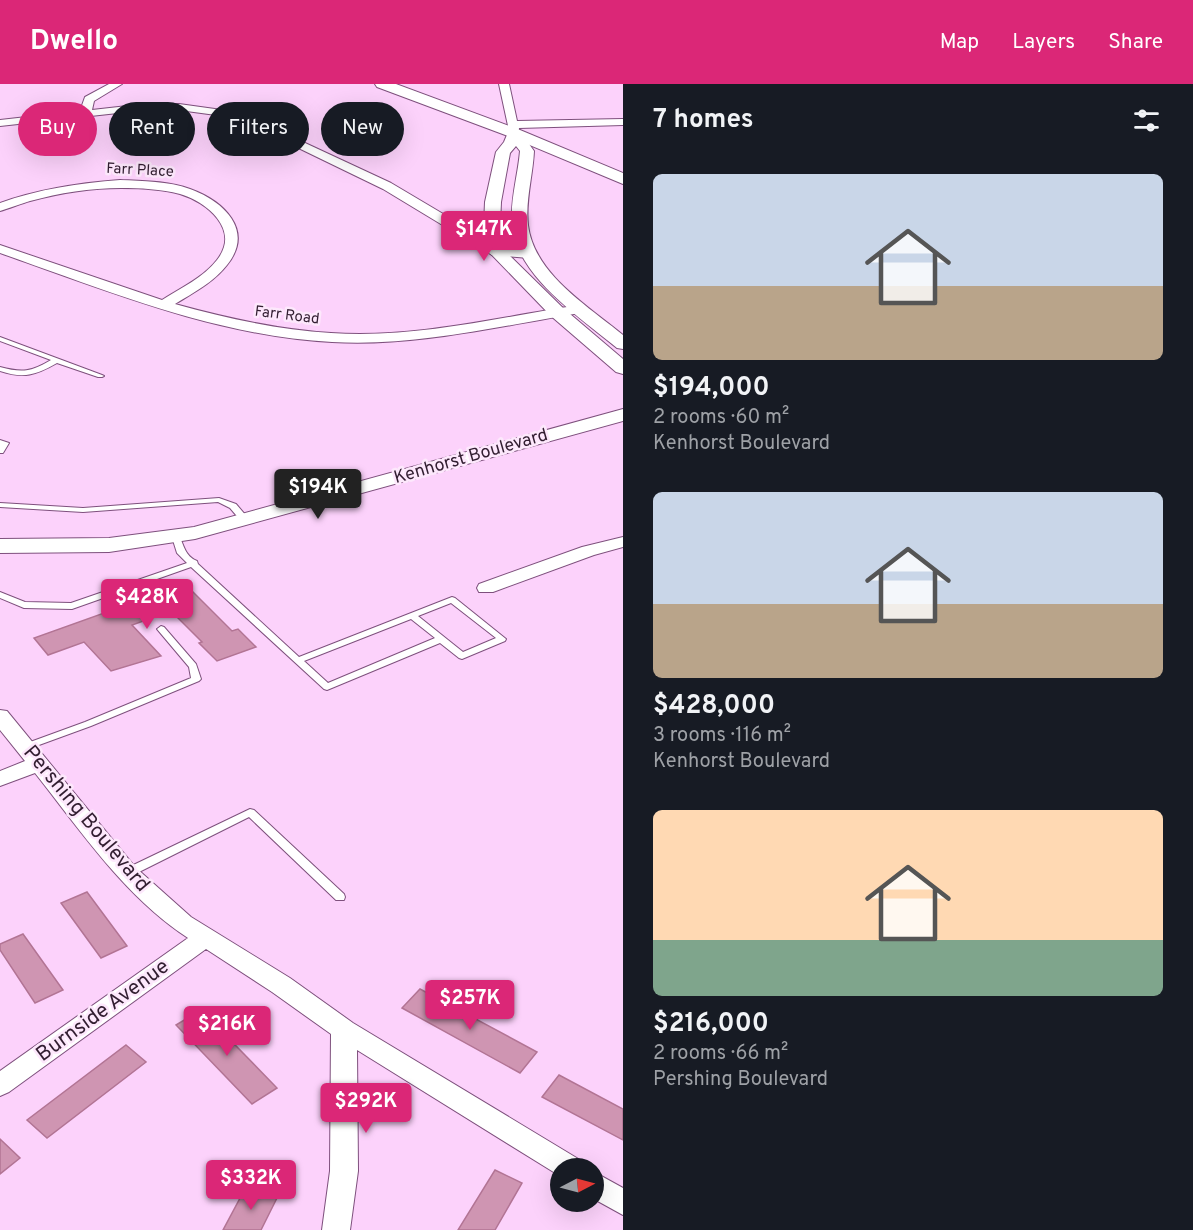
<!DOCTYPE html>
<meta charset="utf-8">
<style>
:root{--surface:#171b24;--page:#242831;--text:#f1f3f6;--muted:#9ea1a6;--accent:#db2777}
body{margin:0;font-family:Overpass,sans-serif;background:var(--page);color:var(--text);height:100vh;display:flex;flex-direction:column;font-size:22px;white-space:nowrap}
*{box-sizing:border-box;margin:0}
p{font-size:20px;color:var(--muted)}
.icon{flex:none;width:33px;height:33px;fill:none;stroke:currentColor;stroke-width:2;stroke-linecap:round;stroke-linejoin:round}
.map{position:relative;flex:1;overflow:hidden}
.details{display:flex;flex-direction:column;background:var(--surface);width:570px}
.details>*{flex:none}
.top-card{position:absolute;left:18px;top:18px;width:514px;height:54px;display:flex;gap:12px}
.needle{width:39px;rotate:84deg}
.buttons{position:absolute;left:550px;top:1074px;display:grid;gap:12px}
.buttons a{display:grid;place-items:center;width:54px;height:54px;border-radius:50%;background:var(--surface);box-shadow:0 6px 24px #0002;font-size:30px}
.price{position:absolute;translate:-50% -51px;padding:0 14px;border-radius:6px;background:var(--accent);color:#fff;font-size:20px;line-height:39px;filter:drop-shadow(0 2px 3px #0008)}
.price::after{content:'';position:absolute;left:50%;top:36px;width:18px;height:14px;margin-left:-9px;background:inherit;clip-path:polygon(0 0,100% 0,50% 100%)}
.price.current{background:#222;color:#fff}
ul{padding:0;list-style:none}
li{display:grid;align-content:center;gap:12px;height:318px;padding:0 30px}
li span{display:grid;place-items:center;height:186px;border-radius:9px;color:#555}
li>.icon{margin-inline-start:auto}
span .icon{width:108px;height:108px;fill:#fffc;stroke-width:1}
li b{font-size:26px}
h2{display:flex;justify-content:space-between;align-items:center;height:72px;padding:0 30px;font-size:26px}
.chip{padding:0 21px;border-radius:27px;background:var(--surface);box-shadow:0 6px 24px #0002;font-size:21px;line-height:54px}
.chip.current{background:var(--accent);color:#fff}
header{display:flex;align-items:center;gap:36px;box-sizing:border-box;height:84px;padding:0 30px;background:var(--accent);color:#fff}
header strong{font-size:28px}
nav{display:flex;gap:33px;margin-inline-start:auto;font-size:21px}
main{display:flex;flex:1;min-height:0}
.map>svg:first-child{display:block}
.building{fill:#cf95b2;stroke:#b27494;stroke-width:1.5}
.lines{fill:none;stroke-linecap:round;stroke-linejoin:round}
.service-casing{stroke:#7e507d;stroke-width:2}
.minor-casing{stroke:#7e507d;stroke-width:2}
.tertiary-casing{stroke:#7e507d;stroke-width:2}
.secondary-casing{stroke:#7e507d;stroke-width:2}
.service{fill:#fff;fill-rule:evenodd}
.minor{fill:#fff;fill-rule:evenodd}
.tertiary{fill:#fff;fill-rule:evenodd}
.secondary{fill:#fff;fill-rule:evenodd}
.labels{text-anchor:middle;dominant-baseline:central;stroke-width:5;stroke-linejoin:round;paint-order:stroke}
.far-street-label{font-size:15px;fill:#321e31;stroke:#fde8fc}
.street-label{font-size:18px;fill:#321e31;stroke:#fde8fc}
.near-street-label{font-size:21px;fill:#321e31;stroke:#fde8fc}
</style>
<header>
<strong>Dwello</strong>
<nav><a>Map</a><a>Layers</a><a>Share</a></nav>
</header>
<main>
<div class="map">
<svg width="623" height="1146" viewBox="0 0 623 1146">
<rect width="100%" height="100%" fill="#fcd2fb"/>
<path class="building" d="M 185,500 L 232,547 L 238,545 L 256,563 L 217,577 L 199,559 L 202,558 L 171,527 L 132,541 L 161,572 L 111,587 L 84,558 L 48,571 L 34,554 Z
M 87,808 L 127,862 L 101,874 L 61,819 Z
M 23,850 L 63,906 L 35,919 L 0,866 L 0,860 Z
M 420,905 L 537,968 L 520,989 L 402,924 Z
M 201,926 L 277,1004 L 252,1020 L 176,941 Z
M 126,961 L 146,978 L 47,1054 L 27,1036 Z
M 559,991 L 623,1025 L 623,1056 L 542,1013 Z
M 0,1055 L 20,1074 L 0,1090 Z
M 495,1086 L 522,1099 L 495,1146 L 458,1146 Z
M 246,1103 L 277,1114 L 261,1146 L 223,1146 Z"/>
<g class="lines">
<defs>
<path id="service" d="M 0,253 L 102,291 L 104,292 L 102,293 L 98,293 L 57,279 C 36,291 24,295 0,287 L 0,283 C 22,289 31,288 51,276 L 0,257 Z
M 0,356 L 9,359 L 3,369 L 0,369 Z
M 219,414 L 236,420 L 248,434 L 249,436 L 248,438 L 242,438 L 230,424 L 218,418 L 83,428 L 0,423 L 0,419 L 83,424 Z
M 173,451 L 179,451 C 184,462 185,472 197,477 L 198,480 L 299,573 L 452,513 L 455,514 L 506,555 L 505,557 L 462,575 L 459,574 L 440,559 L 327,606 L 324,605 L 191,483 L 72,525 L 24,524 L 0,514 L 0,508 L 25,518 L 71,519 L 187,479 L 177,469 L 172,453 ZM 451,519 L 496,554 L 463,568 L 418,532 ZM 411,535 L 435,554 L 328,599 L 304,577 Z
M 161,542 L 164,543 L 196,580 L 201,595 L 199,597 L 91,642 L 28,665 L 22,665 L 20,663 L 22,661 L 85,638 L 191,594 L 189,583 L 157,545 Z
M 250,725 L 254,726 L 344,810 L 345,813 L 344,816 L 336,816 L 249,733 L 131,792 L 123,792 L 122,789 L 123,786 Z"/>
<path id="minor" d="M 109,0 L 122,0 L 94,17 L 92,26 L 145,20 L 179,20 L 222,26 L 290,52 L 391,99 L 455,137 L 525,134 L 526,137 L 525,140 L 520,141 L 466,144 L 500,164 L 529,166 L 536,170 L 529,174 L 492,171 L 383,105 L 282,56 L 216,31 L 179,26 L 145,26 L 0,42 L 0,36 L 80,27 L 85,13 Z
M 499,0 L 509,0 L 517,37 L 623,35 L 623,41 L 519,44 L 518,51 L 510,51 Z
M 120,96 C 143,97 168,97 190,105 C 223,117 255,146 227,181 C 214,198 193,209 175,220 C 226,234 278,246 331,249 C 414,255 499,233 580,221 L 587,225 L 580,229 C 499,242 415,263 332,258 C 217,252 108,207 0,169 L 0,161 L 162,216 C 181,204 204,193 217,176 C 241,146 207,118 180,110 C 161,105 140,104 121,104 C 90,104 60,109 30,117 C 20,120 10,124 0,127 L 0,119 C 39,105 79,99 120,96 Z
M 623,453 L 623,463 L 594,471 L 493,508 L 479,508 L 477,504 L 479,500 L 582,463 Z
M 0,626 L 7,627 L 135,783 L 191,833 L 290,894 L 353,939 L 580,1076 L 583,1084 L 561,1084 L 560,1092 L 357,966 L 358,1087 L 350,1146 L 322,1146 L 330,1087 L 331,950 L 272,908 L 206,865 L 9,1008 L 0,1012 L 0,987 L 188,854 C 125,813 81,747 35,689 L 0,702 L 0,687 L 25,677 L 0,646 Z
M 594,1088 L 623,1104 L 623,1131 L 594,1115 Z"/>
<path id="tertiary" d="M 514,45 L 519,46 L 534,67 C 533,91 525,117 528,141 C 534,190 588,222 623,251 L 623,265 L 617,264 C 580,233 516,192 512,140 C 510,116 518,91 520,67 L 516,62 L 510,69 L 501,118 L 500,141 L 505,167 L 563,224 L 623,275 L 623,290 L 616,288 L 551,232 L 489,168 L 484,141 L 485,118 L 496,68 L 504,58 L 509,46 Z
M 623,325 L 623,337 L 195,455 L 109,468 L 0,469 L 0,455 L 109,454 L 194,443 Z"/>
<path id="secondary" d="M 375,0 L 396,0 L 520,46 L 623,89 L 623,100 L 508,52 L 377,3 Z"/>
</defs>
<use href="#service" class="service-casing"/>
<use href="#minor" class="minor-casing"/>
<use href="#tertiary" class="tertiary-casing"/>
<use href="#secondary" class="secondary-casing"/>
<use href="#service" class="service"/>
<use href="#minor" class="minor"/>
<use href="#tertiary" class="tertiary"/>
<use href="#secondary" class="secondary"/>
</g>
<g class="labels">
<g class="far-street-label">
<text transform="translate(140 87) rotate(3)">Farr Place</text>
<text transform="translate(287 232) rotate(7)">Farr Road</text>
</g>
<g class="street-label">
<text transform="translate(471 373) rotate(-16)">Kenhorst Boulevard</text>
</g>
<g class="near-street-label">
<text transform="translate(86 735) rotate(50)">Pershing Boulevard</text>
<text transform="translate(103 927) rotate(-36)">Burnside Avenue</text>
</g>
</g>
</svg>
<div class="buttons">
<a><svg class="needle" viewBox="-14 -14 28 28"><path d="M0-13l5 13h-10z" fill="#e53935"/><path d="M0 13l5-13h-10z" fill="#9ea1a6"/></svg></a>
</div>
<b class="price" style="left:484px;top:178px">$147K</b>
<b class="price current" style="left:318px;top:436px">$194K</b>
<b class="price" style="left:147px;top:546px">$428K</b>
<b class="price" style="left:470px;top:947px">$257K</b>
<b class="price" style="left:227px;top:973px">$216K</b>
<b class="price" style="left:366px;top:1050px">$292K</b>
<b class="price" style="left:251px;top:1127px">$332K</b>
<div class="top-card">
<a class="chip current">Buy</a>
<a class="chip">Rent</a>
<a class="chip">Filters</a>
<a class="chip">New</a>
</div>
</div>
<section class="details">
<h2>7 homes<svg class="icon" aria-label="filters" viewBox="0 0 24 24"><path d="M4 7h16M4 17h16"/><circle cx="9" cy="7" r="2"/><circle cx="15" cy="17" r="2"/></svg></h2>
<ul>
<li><span style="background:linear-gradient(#c9d6e8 60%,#b9a48a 0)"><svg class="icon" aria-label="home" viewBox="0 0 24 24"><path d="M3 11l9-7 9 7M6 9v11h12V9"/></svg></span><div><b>$194,000</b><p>2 rooms · 60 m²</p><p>Kenhorst Boulevard</p></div></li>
<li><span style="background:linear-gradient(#c9d6e8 60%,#b9a48a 0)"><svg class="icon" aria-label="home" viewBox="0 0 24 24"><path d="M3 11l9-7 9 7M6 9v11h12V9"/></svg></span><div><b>$428,000</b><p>3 rooms · 116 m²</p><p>Kenhorst Boulevard</p></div></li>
<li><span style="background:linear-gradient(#ffd9b3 70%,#7fa58c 0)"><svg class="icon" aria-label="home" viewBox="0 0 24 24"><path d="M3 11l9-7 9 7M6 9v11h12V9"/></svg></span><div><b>$216,000</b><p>2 rooms · 66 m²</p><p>Pershing Boulevard</p></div></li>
</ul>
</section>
</main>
